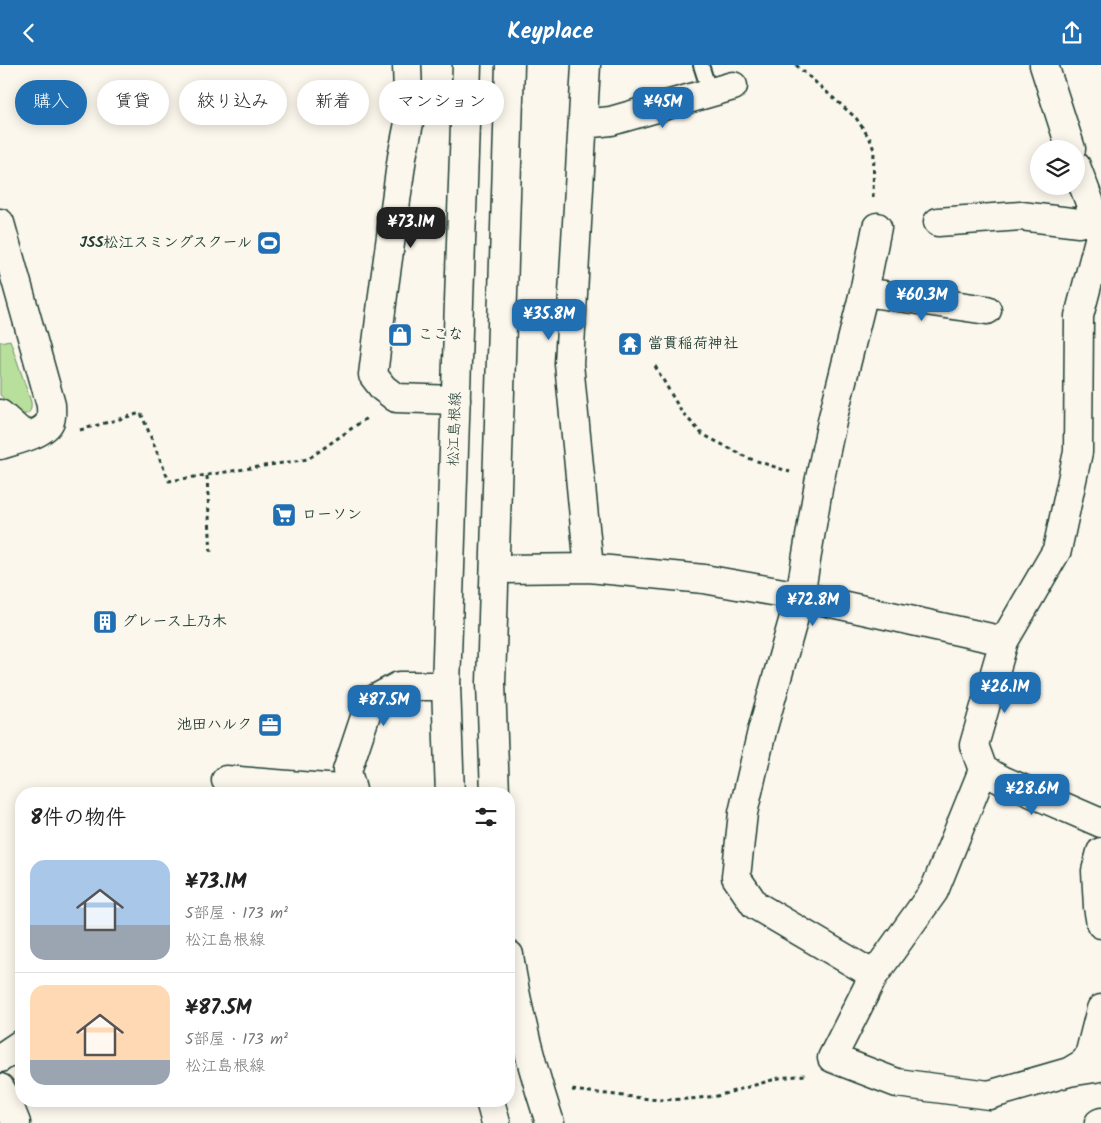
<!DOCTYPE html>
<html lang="ja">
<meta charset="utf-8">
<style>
:root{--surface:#fff;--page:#f6f6f6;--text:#222;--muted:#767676;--line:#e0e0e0;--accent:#1f6fb2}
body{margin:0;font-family:Kalam,"Klee One",sans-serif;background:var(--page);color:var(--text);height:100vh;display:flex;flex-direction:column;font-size:19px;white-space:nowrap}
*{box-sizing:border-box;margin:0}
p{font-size:16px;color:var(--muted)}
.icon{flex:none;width:28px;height:28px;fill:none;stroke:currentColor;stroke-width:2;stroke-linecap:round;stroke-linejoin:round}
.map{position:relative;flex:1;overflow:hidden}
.panel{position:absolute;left:15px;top:722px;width:500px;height:320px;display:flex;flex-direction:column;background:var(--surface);border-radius:20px;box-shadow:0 2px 12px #0003}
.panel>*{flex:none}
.banner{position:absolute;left:15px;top:15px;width:500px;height:45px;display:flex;gap:10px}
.fabs{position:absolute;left:1030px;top:75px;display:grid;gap:10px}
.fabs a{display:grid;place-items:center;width:55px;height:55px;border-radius:50%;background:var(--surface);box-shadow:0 2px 12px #0003;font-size:25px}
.price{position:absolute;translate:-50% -42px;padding:0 11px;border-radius:10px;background:var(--accent);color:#fff;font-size:16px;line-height:32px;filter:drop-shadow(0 1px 2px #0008)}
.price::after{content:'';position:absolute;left:50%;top:30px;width:15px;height:11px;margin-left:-8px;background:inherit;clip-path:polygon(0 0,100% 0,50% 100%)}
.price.current{background:#222;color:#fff}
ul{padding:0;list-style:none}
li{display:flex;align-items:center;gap:15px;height:125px;padding:0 15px}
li+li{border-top:1px solid var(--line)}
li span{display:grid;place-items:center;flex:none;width:140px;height:100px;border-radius:15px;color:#555}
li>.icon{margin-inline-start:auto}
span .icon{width:60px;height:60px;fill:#fffc;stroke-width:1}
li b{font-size:21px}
h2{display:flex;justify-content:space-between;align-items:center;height:60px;padding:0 15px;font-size:21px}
.tag{padding:0 18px;border-radius:22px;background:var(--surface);box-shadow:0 2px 12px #0003;font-size:18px;line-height:45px}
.tag.current{background:var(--accent);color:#fff}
header{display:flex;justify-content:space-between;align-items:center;height:65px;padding:0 15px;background:var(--accent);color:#fff;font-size:22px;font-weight:700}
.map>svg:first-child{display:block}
.park{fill:#b8df9b;stroke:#6c8e68}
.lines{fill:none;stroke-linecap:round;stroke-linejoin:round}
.service-casing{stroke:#1f3d34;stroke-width:18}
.minor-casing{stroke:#1f3d34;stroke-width:31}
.primary-casing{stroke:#1f3d34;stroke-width:31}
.trunk-casing{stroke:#1f3d34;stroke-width:31}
.path{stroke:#1f3d34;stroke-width:3;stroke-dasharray:4 4;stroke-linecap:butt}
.service{stroke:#fbf7ec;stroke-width:14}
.minor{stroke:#fbf7ec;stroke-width:28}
.primary{stroke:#fbf7ec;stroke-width:28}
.trunk{stroke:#fbf7ec;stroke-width:28}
.labels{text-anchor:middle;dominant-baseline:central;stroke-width:4;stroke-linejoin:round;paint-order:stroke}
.poi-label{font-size:15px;font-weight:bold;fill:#1f3d34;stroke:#fbf7ec;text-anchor:start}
.street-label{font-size:15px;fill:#1f3d34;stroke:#fbf7ec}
</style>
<header><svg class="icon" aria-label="back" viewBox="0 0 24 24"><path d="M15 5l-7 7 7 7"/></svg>Keyplace<svg class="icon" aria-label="share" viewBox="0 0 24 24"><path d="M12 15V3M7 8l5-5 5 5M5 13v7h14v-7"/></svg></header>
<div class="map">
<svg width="1101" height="1058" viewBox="0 0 1101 1058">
<rect width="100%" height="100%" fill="#fbf7ec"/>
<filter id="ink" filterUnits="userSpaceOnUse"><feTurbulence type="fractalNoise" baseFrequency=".02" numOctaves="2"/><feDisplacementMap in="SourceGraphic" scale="10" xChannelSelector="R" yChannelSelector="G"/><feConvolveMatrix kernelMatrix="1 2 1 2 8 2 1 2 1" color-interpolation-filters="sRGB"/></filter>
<g filter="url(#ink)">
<path class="park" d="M 10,275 L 31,337 C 32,345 29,353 19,347 L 0,330 L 0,277 Z"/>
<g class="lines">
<defs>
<path id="service" d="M 701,0 L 710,28"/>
<path id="minor" d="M 407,0 L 409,58 L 402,92 L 384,222 L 373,310 L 383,323 L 396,333 L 456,335
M 1044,0 L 1071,84
M 583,59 L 611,56 L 733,21
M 1076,101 L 1101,167 L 1079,251 L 1078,387 L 1057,485 L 1004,576 L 974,680 L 983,705 L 934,826 L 874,910 L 832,993 L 897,1018 L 989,1030 L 1069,1007 L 1101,1002
M 938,157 L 1021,151 L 1079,158 L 1095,153
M 0,158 L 51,340 C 51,345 52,351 50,356 C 45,369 13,376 0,380
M 864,227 L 987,245
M 0,349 L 18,365 L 28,370
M 589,503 L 704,514 L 800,531 L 1004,576
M 495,504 L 589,503 L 569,299 L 586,0
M 983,705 L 1002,715 L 1101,758
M 226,715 L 352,725
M 352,729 L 352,725 L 347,706 L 368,643 L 375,634 L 399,621 L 446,621
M 1101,787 L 1096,806 L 1098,842 L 1101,859
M 874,910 L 755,840 L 736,812 L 743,748 L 762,666 L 800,531 L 819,418 L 833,352 L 864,227 L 877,162
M 0,993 L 21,979
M 1069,1007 L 1084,998 L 1089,991 L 1101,944
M 0,1023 L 6,1033 L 16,1058"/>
<path id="primary" d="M 450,729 L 446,621 L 467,0
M 495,729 L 491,618 L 510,0
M 509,890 C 517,947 532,1003 550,1058
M 490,1036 L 496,1058"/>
<path id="trunk" d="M 1099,1058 L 1101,1057"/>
</defs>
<use href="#service" class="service-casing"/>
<use href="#minor" class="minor-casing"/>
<use href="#primary" class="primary-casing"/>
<use href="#trunk" class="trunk-casing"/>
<path class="path" d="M 796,0 L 856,53 L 870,74 L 874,85 L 873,132
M 655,301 L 681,346 L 702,369 L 748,393 L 790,407
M 80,365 L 141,348 L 169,416 L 308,394 L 368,352
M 207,411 L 211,490
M 572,1025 L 659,1035 L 690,1034 L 717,1031 L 779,1013 L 805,1010"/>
<use href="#service" class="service"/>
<use href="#minor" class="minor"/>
<use href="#primary" class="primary"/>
<use href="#trunk" class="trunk"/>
</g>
</g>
<defs>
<symbol id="stadium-square" viewBox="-11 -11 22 22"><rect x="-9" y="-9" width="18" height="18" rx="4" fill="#1f6fb2" stroke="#fbf7ec"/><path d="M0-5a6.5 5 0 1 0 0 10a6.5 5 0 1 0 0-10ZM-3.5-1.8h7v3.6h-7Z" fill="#fff"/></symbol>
<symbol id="shop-square" viewBox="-11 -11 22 22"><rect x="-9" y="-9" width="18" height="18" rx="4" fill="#1f6fb2" stroke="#fbf7ec"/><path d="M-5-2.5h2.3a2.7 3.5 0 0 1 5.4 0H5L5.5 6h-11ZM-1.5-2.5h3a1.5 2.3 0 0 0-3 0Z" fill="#fff"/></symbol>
<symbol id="temple-square" viewBox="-11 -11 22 22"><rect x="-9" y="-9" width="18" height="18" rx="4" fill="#1f6fb2" stroke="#fbf7ec"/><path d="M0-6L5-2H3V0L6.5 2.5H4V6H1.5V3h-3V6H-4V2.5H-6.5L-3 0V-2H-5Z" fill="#fff"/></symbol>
<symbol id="supermarket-square" viewBox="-11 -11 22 22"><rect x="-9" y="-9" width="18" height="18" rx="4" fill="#1f6fb2" stroke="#fbf7ec"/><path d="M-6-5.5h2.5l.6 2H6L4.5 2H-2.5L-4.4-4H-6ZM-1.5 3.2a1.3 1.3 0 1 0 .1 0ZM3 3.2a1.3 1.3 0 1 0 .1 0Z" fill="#fff"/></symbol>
<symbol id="building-square" viewBox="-11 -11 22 22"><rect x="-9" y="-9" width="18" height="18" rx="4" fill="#1f6fb2" stroke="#fbf7ec"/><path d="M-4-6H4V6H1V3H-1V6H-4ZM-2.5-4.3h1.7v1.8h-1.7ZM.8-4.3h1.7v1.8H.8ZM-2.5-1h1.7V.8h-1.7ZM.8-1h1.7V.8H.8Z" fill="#fff"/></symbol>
<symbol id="office-square" viewBox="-11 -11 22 22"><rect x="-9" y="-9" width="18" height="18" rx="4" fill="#1f6fb2" stroke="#fbf7ec"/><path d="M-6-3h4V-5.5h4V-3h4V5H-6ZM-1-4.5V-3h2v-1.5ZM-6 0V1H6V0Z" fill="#fff"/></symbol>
</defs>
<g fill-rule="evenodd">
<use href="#stadium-square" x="255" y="164" width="28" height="28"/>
<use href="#shop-square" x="386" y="256" width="28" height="28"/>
<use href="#temple-square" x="616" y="265" width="28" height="28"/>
<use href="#supermarket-square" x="270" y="436" width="28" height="28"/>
<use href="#building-square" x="91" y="543" width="28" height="28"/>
<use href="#office-square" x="256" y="646" width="28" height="28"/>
</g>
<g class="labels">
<g class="poi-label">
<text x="252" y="178" text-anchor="end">JSS松江スミングスクール</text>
<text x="418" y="270">ここな</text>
<text x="648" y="279">當貫稲荷神社</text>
<text x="302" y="450">ローソン</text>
<text x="122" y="557">グレース上乃木</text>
<text x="252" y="660" text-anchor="end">池田ハルク</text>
</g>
<g class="street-label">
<text transform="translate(455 364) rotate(-88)">松江島根線</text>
</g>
</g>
</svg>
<div class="fabs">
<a><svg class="icon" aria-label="layers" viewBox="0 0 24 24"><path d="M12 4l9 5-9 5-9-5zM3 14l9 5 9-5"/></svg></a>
</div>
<b class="price" style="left:663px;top:64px">¥45M</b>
<b class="price current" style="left:411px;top:184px">¥73.1M</b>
<b class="price" style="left:922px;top:257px">¥60.3M</b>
<b class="price" style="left:549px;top:276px">¥35.8M</b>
<b class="price" style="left:813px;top:562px">¥72.8M</b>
<b class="price" style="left:1005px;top:649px">¥26.1M</b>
<b class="price" style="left:384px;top:662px">¥87.5M</b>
<b class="price" style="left:1032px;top:751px">¥28.6M</b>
<div class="banner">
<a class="tag current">購入</a>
<a class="tag">賃貸</a>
<a class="tag">絞り込み</a>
<a class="tag">新着</a>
<a class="tag">マンション</a>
</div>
<section class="panel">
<h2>8件の物件<svg class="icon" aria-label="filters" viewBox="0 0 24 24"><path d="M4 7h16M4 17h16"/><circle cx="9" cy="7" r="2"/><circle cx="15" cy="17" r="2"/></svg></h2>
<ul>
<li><span style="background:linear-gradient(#a9c7e8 65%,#9aa5b1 0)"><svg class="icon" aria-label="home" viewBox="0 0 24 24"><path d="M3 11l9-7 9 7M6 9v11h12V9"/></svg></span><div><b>¥73.1M</b><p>5部屋 · 173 m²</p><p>松江島根線</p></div></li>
<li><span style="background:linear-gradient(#ffd9b3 75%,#9aa5b1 0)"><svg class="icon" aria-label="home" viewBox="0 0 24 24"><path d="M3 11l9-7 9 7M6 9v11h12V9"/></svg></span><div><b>¥87.5M</b><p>5部屋 · 173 m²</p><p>松江島根線</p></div></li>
</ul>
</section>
</div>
